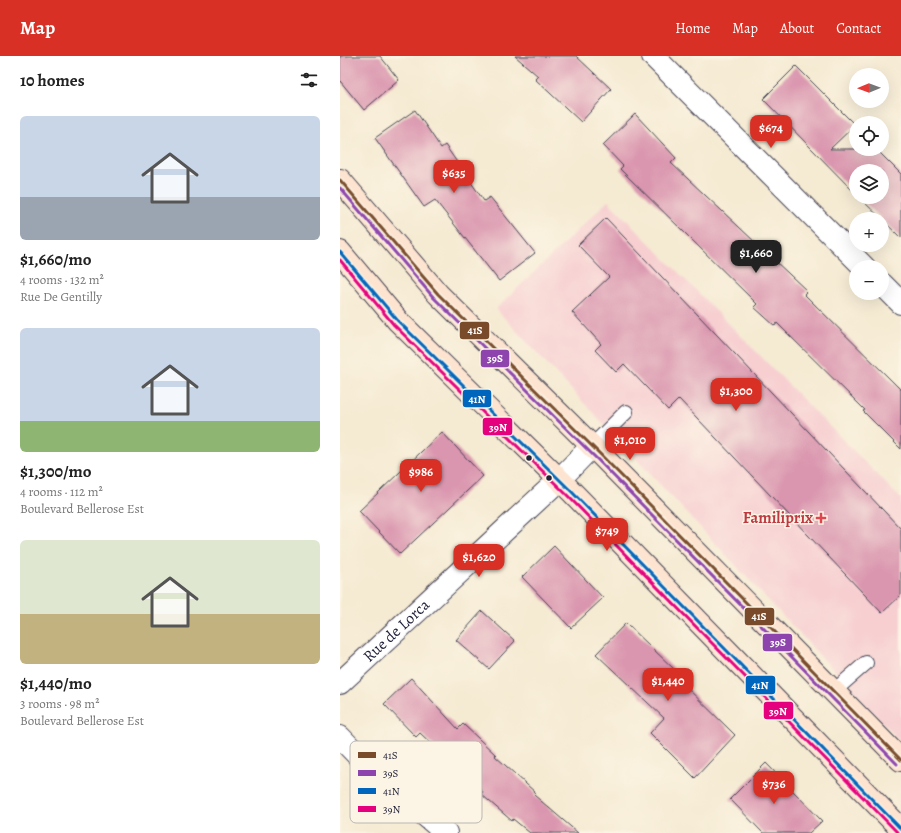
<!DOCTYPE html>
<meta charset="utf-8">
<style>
:root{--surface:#fff;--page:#f2f2f2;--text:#222;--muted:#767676;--accent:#d93025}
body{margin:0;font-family:Alegreya,serif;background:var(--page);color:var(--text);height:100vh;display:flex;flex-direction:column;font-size:15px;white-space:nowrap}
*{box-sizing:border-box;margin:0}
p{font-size:13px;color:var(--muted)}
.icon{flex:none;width:22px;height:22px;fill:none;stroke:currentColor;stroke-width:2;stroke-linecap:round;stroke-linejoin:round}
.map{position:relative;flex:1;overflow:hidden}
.drawer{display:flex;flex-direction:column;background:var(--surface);width:340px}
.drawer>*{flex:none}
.needle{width:26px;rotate:269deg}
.tools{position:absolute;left:509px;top:12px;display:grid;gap:8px}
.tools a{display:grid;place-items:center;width:40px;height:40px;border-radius:50%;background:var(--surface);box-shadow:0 4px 16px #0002;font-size:20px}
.price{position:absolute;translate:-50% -34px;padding:0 9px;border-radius:8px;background:var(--accent);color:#fff;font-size:13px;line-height:26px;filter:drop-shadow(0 1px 2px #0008)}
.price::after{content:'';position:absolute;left:50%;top:24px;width:12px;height:9px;margin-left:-6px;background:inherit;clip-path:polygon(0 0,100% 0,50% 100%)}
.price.selected{background:#222;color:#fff}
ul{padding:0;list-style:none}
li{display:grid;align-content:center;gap:8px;height:212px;padding:0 20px}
li span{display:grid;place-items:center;height:124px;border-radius:6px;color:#555}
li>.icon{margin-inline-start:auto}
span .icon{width:72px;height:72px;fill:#fffc;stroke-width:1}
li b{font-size:17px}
h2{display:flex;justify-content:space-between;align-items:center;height:48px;padding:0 20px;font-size:17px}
header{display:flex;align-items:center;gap:24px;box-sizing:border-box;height:56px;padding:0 20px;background:var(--accent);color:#fff}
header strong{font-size:19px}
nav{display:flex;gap:22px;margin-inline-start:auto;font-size:14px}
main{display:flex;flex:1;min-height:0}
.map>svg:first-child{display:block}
.built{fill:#f7cfd1}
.building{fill:#da96af}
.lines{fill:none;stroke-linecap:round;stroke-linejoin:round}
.lane-casing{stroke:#424052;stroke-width:16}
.street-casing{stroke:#424052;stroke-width:24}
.secondary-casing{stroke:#424052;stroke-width:24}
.lane{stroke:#fff;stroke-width:14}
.street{stroke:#fff;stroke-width:22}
.secondary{stroke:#fde4d0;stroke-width:22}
.bus-1-casing{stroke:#fcf5e5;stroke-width:6}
.bus-2-casing{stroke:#fcf5e5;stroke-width:6}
.bus-3-casing{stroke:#fcf5e5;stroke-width:6}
.bus-4-casing{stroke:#fcf5e5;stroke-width:6}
.bus-1{stroke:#7a4b2a;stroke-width:3}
.bus-2{stroke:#8e44ad;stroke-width:3}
.bus-3{stroke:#0065bd;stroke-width:3}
.bus-4{stroke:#e5007d;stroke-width:3}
.bus-dot{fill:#22223b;stroke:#fcf5e5;stroke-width:1.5}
.health-dot{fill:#e0444e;stroke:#fcf5e5;stroke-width:1.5}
.labels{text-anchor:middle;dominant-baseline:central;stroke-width:3;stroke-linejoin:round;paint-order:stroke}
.health-label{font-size:16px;font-weight:bold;fill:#be3a42;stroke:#fcf5e5;text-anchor:end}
.street-label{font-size:16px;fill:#22223b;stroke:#fcf5e5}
.key{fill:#fcf5e5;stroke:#bbb6b2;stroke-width:1}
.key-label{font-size:11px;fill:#22223b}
.line-badge{stroke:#fcf5e5;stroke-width:1.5}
.badge-label{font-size:11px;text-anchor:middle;font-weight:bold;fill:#fff}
</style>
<header>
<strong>Map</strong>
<nav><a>Home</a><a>Map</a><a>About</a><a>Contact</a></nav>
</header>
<main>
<section class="drawer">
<h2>10 homes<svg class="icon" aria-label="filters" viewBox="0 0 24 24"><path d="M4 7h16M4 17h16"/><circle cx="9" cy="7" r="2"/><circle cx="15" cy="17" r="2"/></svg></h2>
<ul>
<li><span style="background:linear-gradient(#c9d6e8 65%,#9aa5b1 0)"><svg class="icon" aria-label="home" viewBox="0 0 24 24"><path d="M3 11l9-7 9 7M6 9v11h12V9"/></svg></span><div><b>$1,660/mo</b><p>4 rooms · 132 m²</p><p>Rue De Gentilly</p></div></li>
<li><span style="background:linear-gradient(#c9d6e8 75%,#8fb573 0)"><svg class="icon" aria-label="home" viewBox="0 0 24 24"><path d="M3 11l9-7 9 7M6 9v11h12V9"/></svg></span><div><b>$1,300/mo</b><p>4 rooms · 112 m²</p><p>Boulevard Bellerose Est</p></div></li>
<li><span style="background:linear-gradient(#dfe7d0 60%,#c2b280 0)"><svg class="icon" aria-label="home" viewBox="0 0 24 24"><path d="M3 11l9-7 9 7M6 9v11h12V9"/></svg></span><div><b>$1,440/mo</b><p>3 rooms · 98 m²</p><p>Boulevard Bellerose Est</p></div></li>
</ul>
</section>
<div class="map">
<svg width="561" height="777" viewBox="0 0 561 777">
<rect width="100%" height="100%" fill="#fcf5e5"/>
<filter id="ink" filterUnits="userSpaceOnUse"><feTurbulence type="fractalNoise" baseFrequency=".025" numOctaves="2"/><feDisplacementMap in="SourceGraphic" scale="8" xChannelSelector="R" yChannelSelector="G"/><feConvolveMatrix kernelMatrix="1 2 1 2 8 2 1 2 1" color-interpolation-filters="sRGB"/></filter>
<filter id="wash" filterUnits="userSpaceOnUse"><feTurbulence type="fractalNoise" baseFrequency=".012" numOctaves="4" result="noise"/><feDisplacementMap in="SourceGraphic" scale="16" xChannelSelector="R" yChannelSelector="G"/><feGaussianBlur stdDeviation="0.9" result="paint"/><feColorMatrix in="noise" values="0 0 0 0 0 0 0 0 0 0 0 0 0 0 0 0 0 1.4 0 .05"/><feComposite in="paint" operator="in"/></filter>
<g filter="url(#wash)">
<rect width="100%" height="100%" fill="#f5ead2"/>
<path class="built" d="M 268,145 L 561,443 L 561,686 L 156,253 Z"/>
<g id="blocks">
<path class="building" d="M 0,0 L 40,0 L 59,24 L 24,54 L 0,25 Z
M 175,0 L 236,0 L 271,33 L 241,66 L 195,23 L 198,20 Z
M 456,10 L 515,69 L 490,93 L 536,93 L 561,118 L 561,182 L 519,141 L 542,141 L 542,115 L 516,115 L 516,138 L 423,43 Z
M 75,54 L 101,92 L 105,89 L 144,145 L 150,141 L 195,197 L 159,225 L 95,144 L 84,151 L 35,82 Z
M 295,58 L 336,102 L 331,107 L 467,235 L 464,238 L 561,334 L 561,393 L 523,355 L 525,354 L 437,267 L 435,270 L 414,251 L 417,248 L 280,113 L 283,110 L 263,89 Z
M 266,162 L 561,473 L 561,539 L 542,557 L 339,343 L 328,354 L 284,308 L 276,316 L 255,294 L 261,288 L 232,256 L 269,221 L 238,189 Z
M 102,376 L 143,420 L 60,498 L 19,455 Z
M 214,490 L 263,542 L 231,572 L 182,521 Z
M 142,555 L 175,585 L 149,613 L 116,584 Z
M 286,567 L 336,615 L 333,618 L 395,679 L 355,722 L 310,677 L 324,662 L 256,598 Z
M 71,622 L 118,673 L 123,668 L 156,699 L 155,700 L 196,737 L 194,739 L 238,777 L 190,777 L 173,763 L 172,765 L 141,738 L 143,736 L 80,677 L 76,681 L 44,648 Z
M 426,707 L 482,765 L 469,777 L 423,777 L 390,743 Z"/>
</g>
</g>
<g filter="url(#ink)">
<use href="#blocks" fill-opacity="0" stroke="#424052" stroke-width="1"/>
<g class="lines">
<defs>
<path id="lane" d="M 252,390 L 286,356
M 494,635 L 526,607"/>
<g id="street">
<path d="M 313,0 L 524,211"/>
<path d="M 542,228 L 561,247"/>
<path id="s1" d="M 0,627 L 220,423 L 252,390"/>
<path d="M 0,681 L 35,717 L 106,777"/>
</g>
<path id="secondary" d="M 0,124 L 98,238 L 261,399 L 561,704
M 0,196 L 58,265 L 231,435 L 561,773"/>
</defs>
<use href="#lane" class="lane-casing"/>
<use href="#street" class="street-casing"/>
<use href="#secondary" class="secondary-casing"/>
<use href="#lane" class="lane"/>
<use href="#street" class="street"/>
<use href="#secondary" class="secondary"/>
<defs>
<path id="bus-1" d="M 0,124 L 98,238 L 261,399 L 561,704"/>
<path id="bus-2" d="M 0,132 L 94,242 L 257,403 L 557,708"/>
<path id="bus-3" d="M 0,196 L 58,265 L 231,435 L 561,773"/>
<path id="bus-4" d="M 0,204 L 54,269 L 227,439 L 557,776"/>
</defs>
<use href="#bus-1" class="bus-1-casing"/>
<use href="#bus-2" class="bus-2-casing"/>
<use href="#bus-3" class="bus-3-casing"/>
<use href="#bus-4" class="bus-4-casing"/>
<use href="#bus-1" class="bus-1"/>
<use href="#bus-2" class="bus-2"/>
<use href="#bus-3" class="bus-3"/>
<use href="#bus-4" class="bus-4"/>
</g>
</g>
<g class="bus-dot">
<circle cx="189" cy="402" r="3.5"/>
<circle cx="209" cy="422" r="3.5"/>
</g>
<path class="health-dot" d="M479 456h4v4h4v4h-4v4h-4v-4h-4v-4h4z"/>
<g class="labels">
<g class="health-label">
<text x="473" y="462">Familiprix</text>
</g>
<g class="street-label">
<text stroke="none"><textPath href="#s1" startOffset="77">Rue de Lorca</textPath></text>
</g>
</g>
<rect x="10" y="685" width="132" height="82" rx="6" class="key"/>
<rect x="18" y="696" width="18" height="6" fill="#7a4b2a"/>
<rect x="18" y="714" width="18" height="6" fill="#8e44ad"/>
<rect x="18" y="732" width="18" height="6" fill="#0065bd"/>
<rect x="18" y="750" width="18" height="6" fill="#e5007d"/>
<g class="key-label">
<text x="43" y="703">41S</text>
<text x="43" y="721">39S</text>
<text x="43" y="739">41N</text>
<text x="43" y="757">39N</text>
</g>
<g class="line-badge">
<rect x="119" y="265" width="31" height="19" rx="4" fill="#7a4b2a"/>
<rect x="140" y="293" width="30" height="19" rx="4" fill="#8e44ad"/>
<rect x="122" y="333" width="30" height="19" rx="4" fill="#0065bd"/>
<rect x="142" y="361" width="31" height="19" rx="4" fill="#e5007d"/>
<rect x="404" y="551" width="31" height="19" rx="4" fill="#7a4b2a"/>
<rect x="422" y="577" width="31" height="19" rx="4" fill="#8e44ad"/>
<rect x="405" y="619" width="31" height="20" rx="4" fill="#0065bd"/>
<rect x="423" y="645" width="31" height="19" rx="4" fill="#e5007d"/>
</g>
<g class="badge-label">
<text x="135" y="278">41S</text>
<text x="155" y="306">39S</text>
<text x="137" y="347">41N</text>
<text x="158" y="375">39N</text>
<text x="419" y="564">41S</text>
<text x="438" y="590">39S</text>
<text x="420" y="633">41N</text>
<text x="438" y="659">39N</text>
</g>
</svg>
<div class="tools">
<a><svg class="needle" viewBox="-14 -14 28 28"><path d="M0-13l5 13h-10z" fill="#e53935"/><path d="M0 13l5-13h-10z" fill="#767676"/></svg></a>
<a><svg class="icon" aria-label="locate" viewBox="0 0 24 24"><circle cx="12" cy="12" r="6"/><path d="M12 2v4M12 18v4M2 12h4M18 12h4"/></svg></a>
<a><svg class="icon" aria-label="layers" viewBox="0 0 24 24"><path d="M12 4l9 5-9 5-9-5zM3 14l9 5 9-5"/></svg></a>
<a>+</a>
<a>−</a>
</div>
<b class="price" style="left:431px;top:93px">$674</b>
<b class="price" style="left:114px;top:138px">$635</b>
<b class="price selected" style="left:416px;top:218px">$1,660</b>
<b class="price" style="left:396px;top:356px">$1,300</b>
<b class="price" style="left:290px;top:405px">$1,010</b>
<b class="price" style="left:81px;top:437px">$986</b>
<b class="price" style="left:267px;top:496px">$749</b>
<b class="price" style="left:139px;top:522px">$1,620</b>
<b class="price" style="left:328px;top:646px">$1,440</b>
<b class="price" style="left:434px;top:749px">$736</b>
</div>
</main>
